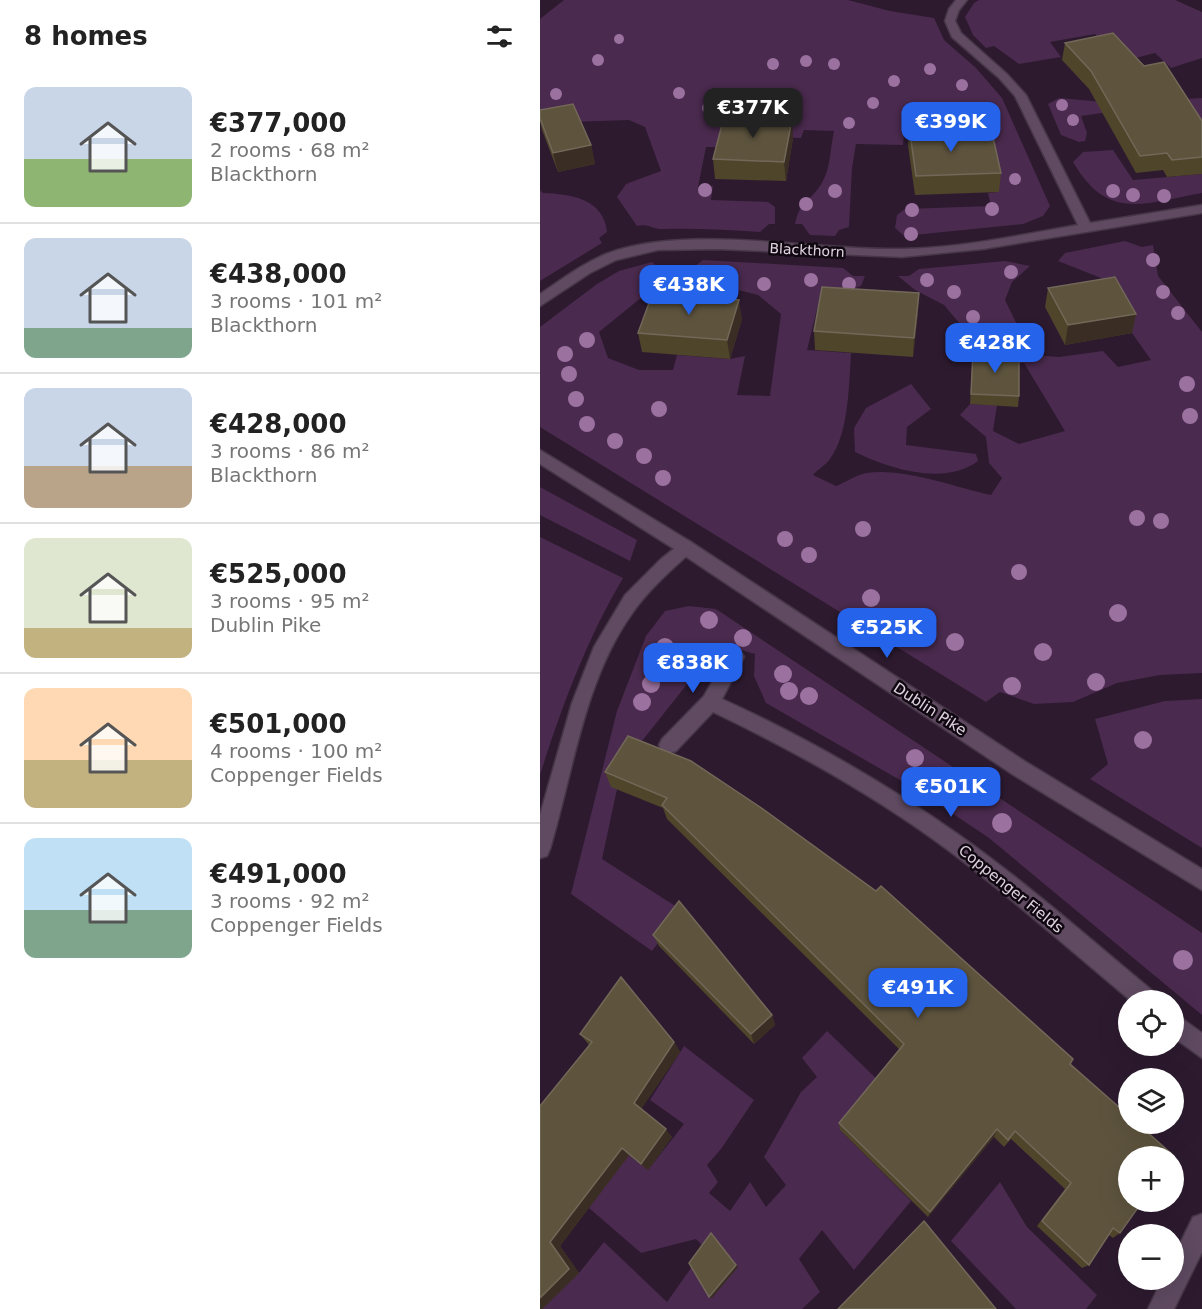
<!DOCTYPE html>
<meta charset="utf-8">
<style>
:root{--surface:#fff;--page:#f2f2f2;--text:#222;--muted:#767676;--line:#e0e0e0;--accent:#2563eb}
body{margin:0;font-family:"DejaVu Sans",sans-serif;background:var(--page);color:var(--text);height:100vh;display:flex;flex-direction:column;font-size:22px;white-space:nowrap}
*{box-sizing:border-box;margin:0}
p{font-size:20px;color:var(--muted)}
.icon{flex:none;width:33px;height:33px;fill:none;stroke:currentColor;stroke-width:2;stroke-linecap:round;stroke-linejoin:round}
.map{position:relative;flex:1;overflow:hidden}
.drawer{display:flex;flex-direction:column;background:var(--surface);width:540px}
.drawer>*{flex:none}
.tools{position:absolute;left:578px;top:990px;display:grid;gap:12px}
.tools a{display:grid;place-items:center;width:66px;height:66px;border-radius:50%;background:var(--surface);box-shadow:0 6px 24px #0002;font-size:30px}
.price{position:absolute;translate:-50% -51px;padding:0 14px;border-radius:12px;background:var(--accent);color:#fff;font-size:20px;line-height:39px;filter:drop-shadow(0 2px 3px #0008)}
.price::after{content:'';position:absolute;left:50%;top:36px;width:18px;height:14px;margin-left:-9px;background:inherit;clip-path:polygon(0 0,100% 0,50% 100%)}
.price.on{background:#222;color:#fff}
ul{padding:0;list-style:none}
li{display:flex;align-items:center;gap:18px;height:150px;padding:0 24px}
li+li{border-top:2px solid var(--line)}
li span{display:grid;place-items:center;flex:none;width:168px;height:120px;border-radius:12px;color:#555}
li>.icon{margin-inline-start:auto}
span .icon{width:72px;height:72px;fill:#fffc;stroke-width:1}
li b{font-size:26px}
h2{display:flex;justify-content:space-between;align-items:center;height:72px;padding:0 24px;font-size:26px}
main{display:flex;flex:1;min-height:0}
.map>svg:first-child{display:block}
.green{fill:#4a2a4e}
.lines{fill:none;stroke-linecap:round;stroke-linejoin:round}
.minor-casing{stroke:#463647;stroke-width:3}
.tertiary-casing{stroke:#463647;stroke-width:3}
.minor{fill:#5f4a61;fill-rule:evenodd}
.tertiary{fill:#5f4a61;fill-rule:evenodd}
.tree{fill:#9b729f}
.wall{fill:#4e452b}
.shaded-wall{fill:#3a2d24}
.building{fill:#5e543e;stroke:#726858;stroke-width:1.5}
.labels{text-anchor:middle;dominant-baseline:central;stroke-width:5;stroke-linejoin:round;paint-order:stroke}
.far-street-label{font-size:14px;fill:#e0d3e1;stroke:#100811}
.street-label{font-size:15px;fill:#e0d3e1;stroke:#100811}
</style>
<main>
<section class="drawer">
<h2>8 homes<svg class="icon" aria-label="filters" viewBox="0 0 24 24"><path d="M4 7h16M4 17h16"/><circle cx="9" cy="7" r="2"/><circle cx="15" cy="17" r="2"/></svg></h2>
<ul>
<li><span style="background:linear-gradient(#c9d6e8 60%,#8fb573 0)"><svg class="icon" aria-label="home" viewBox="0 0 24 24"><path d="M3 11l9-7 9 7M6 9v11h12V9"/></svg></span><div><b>€377,000</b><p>2 rooms · 68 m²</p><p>Blackthorn</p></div></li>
<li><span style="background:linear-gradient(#c9d6e8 75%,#7fa58c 0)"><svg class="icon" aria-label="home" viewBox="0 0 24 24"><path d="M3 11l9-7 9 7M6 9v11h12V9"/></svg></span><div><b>€438,000</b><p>3 rooms · 101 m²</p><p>Blackthorn</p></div></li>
<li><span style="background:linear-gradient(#c9d6e8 65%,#b9a48a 0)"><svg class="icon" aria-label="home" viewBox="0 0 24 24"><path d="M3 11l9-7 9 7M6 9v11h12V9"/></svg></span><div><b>€428,000</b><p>3 rooms · 86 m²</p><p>Blackthorn</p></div></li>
<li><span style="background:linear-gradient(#dfe7d0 75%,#c2b280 0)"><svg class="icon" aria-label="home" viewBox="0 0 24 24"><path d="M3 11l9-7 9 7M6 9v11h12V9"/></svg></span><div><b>€525,000</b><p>3 rooms · 95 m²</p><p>Dublin Pike</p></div></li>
<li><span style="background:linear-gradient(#ffd9b3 60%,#c2b280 0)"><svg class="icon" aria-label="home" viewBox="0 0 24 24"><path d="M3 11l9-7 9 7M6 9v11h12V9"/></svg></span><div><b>€501,000</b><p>4 rooms · 100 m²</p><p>Coppenger Fields</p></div></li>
<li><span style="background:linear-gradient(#bfe0f5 60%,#7fa58c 0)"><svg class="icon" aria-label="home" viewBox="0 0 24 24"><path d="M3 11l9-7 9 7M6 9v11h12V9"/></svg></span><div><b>€491,000</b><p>3 rooms · 92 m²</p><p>Coppenger Fields</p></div></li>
</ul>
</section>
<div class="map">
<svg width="662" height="1309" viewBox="0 0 662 1309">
<rect width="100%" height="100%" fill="#2d1a2f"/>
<path class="green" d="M 24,0 L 308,0 L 350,11 L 394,18 L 404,40 L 436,68 L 462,98 L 510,206 L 503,216 L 483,224 L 364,236 L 355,228 L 357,215 L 365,209 L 451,206 L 448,193 L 458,192 L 451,156 L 439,132 L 364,133 L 363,145 L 316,144 L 312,168 L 309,227 L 299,230 L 295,236 L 270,235 L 262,224 L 255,224 C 260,201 269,202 280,186 C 291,170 290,149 294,131 L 264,130 L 261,138 L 217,136 L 178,147 L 166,147 L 158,187 L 173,186 L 171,200 L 228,202 L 235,207 L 235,224 L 229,224 L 220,232 C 188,230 156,228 124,229 C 114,230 108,223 97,226 L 77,197 L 86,184 L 121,171 L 105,127 L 89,120 L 0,123 L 0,19 Z
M 439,0 L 635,0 L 662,12 L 662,58 L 631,68 L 615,53 L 580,62 L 555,34 L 510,42 L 521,57 L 479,64 L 454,46 L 446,48 L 433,35 L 425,17 L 434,3 Z
M 519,98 L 574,103 L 662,98 L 662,143 L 562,113 L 541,116 L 547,133 L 545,141 L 539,142 L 521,135 L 508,104 Z
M 573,150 L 593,180 L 662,174 L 662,193 C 604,203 568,222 533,162 L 543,152 Z
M 0,190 L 3,193 C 31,194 64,199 67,232 L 59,238 L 62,243 L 0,281 Z
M 585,241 L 602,247 L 613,245 L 618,276 L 662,332 L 662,673 L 620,675 L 577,683 L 533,702 L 494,704 L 460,692 L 446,702 L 0,427 L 0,327 L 57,284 L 79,271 L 112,262 L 121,270 L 129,272 L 123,280 L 59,332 L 68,358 L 99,370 L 133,370 L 137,355 L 190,359 L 205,356 L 197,395 L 230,396 L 241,314 L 218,295 L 154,279 L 150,270 L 163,260 L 303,268 L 313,276 L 325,276 L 321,286 L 307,291 L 281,293 L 267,350 L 311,353 C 309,384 309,433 290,459 C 286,465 278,469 273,475 L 296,486 C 306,482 316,475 326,473 C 363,467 415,487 451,495 L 462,478 L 449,463 L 446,437 L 420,415 L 430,404 L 457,405 L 453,431 L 479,444 L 525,431 L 484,363 L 464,364 L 457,343 L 446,330 L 420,324 L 404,305 L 375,290 L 358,276 L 369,276 L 379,269 L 465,261 L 490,266 L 472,282 L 465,300 L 492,355 L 519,357 L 563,351 L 578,367 L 611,360 L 592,333 L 561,278 L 518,261 L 525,253 Z
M 371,384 L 391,409 L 367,427 L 366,445 L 436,454 L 438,461 C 405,486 349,469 315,452 L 314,428 L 326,408 Z
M 0,487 L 97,540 L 90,561 L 0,515 Z
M 0,537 L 83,578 C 46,641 22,706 0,775 Z
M 149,606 L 176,609 L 662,933 L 662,1015 L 449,838 L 379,791 L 226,703 L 214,676 L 215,654 L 179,644 L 94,751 L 72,786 L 77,789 L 62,859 L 143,911 L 112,951 L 31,894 L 77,711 L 106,636 L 125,611 Z
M 662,699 L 662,848 L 550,779 L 568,764 L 555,719 L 625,701 Z
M 287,1031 L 340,1082 L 300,1130 L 371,1201 L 314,1270 L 282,1230 L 259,1259 L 280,1292 L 262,1309 L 2,1309 L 39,1273 L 64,1242 L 127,1302 L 165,1248 L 156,1239 L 101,1253 L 49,1208 L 89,1155 L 108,1170 L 144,1124 L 110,1100 L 144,1046 L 214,1100 L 181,1149 L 167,1165 L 178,1182 L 169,1193 L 190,1211 L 210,1182 L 226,1207 L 246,1185 L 224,1157 L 261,1092 L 277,1077 L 262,1058 Z
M 460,1182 L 487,1227 L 557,1295 L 546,1309 L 476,1309 L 411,1241 Z"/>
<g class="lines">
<defs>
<path id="minor" d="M 416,0 L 427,0 L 419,10 L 415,21 L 421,33 L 467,74 L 486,95 L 550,223 L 662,205 L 662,213 L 443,249 L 362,257 L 178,249 L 118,250 L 76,260 L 50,273 L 0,306 L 0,294 C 21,280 42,264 66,254 C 147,223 274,251 362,249 C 421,248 480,235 538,225 L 475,96 L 459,78 L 412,37 L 405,21 L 409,9 Z
M 145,540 L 151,542 L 153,547 L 151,552 C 130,571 107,591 91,615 C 44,682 33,772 10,849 L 7,856 L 0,858 L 0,815 L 32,703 L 54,647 L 85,595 L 121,559 Z
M 195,650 L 201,652 L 204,657 L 182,699 C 265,737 344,782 419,835 C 487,883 550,939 614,992 L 617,1000 L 590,1000 C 530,950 471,897 408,850 C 335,796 255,751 173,712 L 136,751 L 129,753 L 122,751 L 119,745 L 122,739 L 164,696 L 189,652 Z
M 633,1012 L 662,1033 L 662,1058 L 633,1037 Z
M 662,1214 L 662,1252 L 634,1309 L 608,1309 L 622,1280 L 633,1280 L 633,1258 L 653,1217 Z"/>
<path id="tertiary" d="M 0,450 L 151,542 L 486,762 L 662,869 L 662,890 L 472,774 L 139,552 L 0,464 Z"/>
</defs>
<use href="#minor" class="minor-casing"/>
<use href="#tertiary" class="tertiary-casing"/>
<use href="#minor" class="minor"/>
<use href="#tertiary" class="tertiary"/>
</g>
<g class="tree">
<circle cx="79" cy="39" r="5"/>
<circle cx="58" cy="60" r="6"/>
<circle cx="266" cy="61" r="6"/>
<circle cx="233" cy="64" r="6"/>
<circle cx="294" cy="64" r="6"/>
<circle cx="390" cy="69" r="6"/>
<circle cx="354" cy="81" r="6"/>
<circle cx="422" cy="85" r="6"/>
<circle cx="139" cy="93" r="6"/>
<circle cx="16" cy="94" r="6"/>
<circle cx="333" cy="103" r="6"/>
<circle cx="522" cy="105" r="6"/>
<circle cx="168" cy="108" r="6"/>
<circle cx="444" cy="111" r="6"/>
<circle cx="533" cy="120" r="6"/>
<circle cx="309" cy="123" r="6"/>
<circle cx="475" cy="179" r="6"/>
<circle cx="165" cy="190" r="7"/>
<circle cx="295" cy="191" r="7"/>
<circle cx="573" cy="191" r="7"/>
<circle cx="593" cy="195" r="7"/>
<circle cx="624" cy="196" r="7"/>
<circle cx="266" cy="204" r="7"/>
<circle cx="452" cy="209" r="7"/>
<circle cx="372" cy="210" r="7"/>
<circle cx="371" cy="234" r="7"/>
<circle cx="613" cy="260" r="7"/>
<circle cx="471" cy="272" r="7"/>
<circle cx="189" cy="277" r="7"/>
<circle cx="271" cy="280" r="7"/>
<circle cx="387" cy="280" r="7"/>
<circle cx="224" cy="284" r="7"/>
<circle cx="309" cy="284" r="7"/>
<circle cx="414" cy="292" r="7"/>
<circle cx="623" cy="292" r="7"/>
<circle cx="638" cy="313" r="7"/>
<circle cx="433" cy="317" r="7"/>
<circle cx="47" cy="340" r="8"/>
<circle cx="25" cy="354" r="8"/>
<circle cx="29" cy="374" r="8"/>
<circle cx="647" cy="384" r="8"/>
<circle cx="36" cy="399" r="8"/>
<circle cx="119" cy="409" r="8"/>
<circle cx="650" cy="416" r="8"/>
<circle cx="47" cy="424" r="8"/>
<circle cx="75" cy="441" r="8"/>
<circle cx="104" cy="456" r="8"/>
<circle cx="123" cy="478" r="8"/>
<circle cx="597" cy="518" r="8"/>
<circle cx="621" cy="521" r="8"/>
<circle cx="323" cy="529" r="8"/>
<circle cx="245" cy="539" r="8"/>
<circle cx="269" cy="555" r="8"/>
<circle cx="479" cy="572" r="8"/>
<circle cx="331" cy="598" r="9"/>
<circle cx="578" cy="613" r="9"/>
<circle cx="169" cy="620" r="9"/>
<circle cx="203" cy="638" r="9"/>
<circle cx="415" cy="642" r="9"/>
<circle cx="125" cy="647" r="9"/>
<circle cx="503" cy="652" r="9"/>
<circle cx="243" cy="674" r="9"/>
<circle cx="556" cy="682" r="9"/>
<circle cx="111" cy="684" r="9"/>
<circle cx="472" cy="686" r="9"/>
<circle cx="249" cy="691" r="9"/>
<circle cx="269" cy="696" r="9"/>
<circle cx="102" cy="702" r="9"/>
<circle cx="603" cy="740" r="9"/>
<circle cx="375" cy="758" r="9"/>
<circle cx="416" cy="787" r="9"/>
<circle cx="462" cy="823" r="10"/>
<circle cx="643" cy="960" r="10"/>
</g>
<path class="wall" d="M 525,43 L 604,66 L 662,121 L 662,174 L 627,177 L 623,170 L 596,173 L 549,89 L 522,60 Z
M 0,110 L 51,145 L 55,164 L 18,172 L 2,130 L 0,121 Z
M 369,126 L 409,138 L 461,173 L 459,192 L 375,195 L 368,145 Z
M 253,138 L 246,181 L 175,179 L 173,159 Z
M 508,288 L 596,314 L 592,333 L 525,345 L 505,307 Z
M 378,312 L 373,357 L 275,350 L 274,331 Z
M 202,319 L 190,359 L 102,352 L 98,333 Z
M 433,351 L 479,396 L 478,407 L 430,404 Z
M 88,736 L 530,1064 L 580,1233 L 573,1238 L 569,1235 L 549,1265 L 542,1268 L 497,1226 L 525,1189 L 471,1139 L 464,1147 L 454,1137 L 388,1217 L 300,1130 L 299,1123 L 360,1050 L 127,819 L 123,808 L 71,787 L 65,772 Z
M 113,935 L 232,1015 L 235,1025 L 214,1044 L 119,946 Z
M 40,1034 L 134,1042 L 140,1052 L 101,1109 L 132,1137 L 108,1170 L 89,1155 L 20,1246 L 39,1273 L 2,1309 L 0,1309 L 49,1045 Z"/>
<path class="shaded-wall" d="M 252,119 L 253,138 L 246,181 L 244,162 Z
M 51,145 L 55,164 L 18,172 L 13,153 Z
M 379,293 L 378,312 L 373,357 L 374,338 Z
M 199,300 L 202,319 L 190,359 L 187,340 Z
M 596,314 L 592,333 L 525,345 L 528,325 Z
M 232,1015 L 235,1025 L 214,1044 L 211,1034 Z
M 134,1042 L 140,1052 L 100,1111 L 94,1103 Z
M 126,1129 L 132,1137 L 108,1170 L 101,1164 Z
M 457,1129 L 454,1137 L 388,1217 L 390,1212 Z
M 82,1148 L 89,1155 L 20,1246 L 39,1273 L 2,1309 L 0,1309 L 0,1298 L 10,1242 Z
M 171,1233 L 198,1267 L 172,1298 L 169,1297 Z"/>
<path class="building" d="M 573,33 L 604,66 L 624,62 L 662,121 L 662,157 L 632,160 L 627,153 L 600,156 L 551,71 L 525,43 Z
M 33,104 L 51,145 L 13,153 L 0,118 L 0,110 Z
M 184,117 L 252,119 L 244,162 L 173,159 Z
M 406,125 L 409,138 L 453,137 L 461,173 L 376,176 L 369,126 Z
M 575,277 L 596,314 L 528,325 L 508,288 Z
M 282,287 L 379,293 L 374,338 L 274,331 Z
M 113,292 L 199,300 L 187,340 L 98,333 Z
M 433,351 L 479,354 L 479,396 L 431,394 Z
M 88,736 L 151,761 L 220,807 L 336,891 L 341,886 L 533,1059 L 530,1064 L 588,1115 L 588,1124 L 598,1124 L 634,1156 L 633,1158 L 633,1156 L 588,1156 L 588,1202 L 602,1202 L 580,1233 L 573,1228 L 549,1265 L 502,1221 L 531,1183 L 475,1131 L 468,1140 L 457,1129 L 390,1212 L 299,1123 L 364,1044 L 122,805 L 127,798 L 65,772 Z
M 139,901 L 232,1015 L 211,1034 L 113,935 Z
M 81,977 L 134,1042 L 94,1103 L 126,1129 L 101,1164 L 82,1148 L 10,1242 L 29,1269 L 0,1298 L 0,1106 L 52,1042 L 40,1034 Z
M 384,1221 L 456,1309 L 298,1309 Z
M 171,1233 L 196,1265 L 169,1297 L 149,1263 Z"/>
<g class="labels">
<g class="far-street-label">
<text transform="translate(267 250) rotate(3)">Blackthorn</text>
</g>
<g class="street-label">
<text transform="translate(390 709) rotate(33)">Dublin Pike</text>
<text transform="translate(471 889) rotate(39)">Coppenger Fields</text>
</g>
</g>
</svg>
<div class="tools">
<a><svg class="icon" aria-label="locate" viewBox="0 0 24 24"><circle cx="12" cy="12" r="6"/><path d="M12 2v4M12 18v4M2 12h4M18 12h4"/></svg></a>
<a><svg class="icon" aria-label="layers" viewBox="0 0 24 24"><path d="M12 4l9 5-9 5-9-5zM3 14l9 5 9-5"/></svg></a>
<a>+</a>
<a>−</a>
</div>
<b class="price on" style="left:213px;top:139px">€377K</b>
<b class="price" style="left:411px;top:153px">€399K</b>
<b class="price" style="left:149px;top:316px">€438K</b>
<b class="price" style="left:455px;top:374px">€428K</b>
<b class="price" style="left:347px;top:659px">€525K</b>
<b class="price" style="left:153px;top:694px">€838K</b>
<b class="price" style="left:411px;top:818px">€501K</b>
<b class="price" style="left:378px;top:1019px">€491K</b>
</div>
</main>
